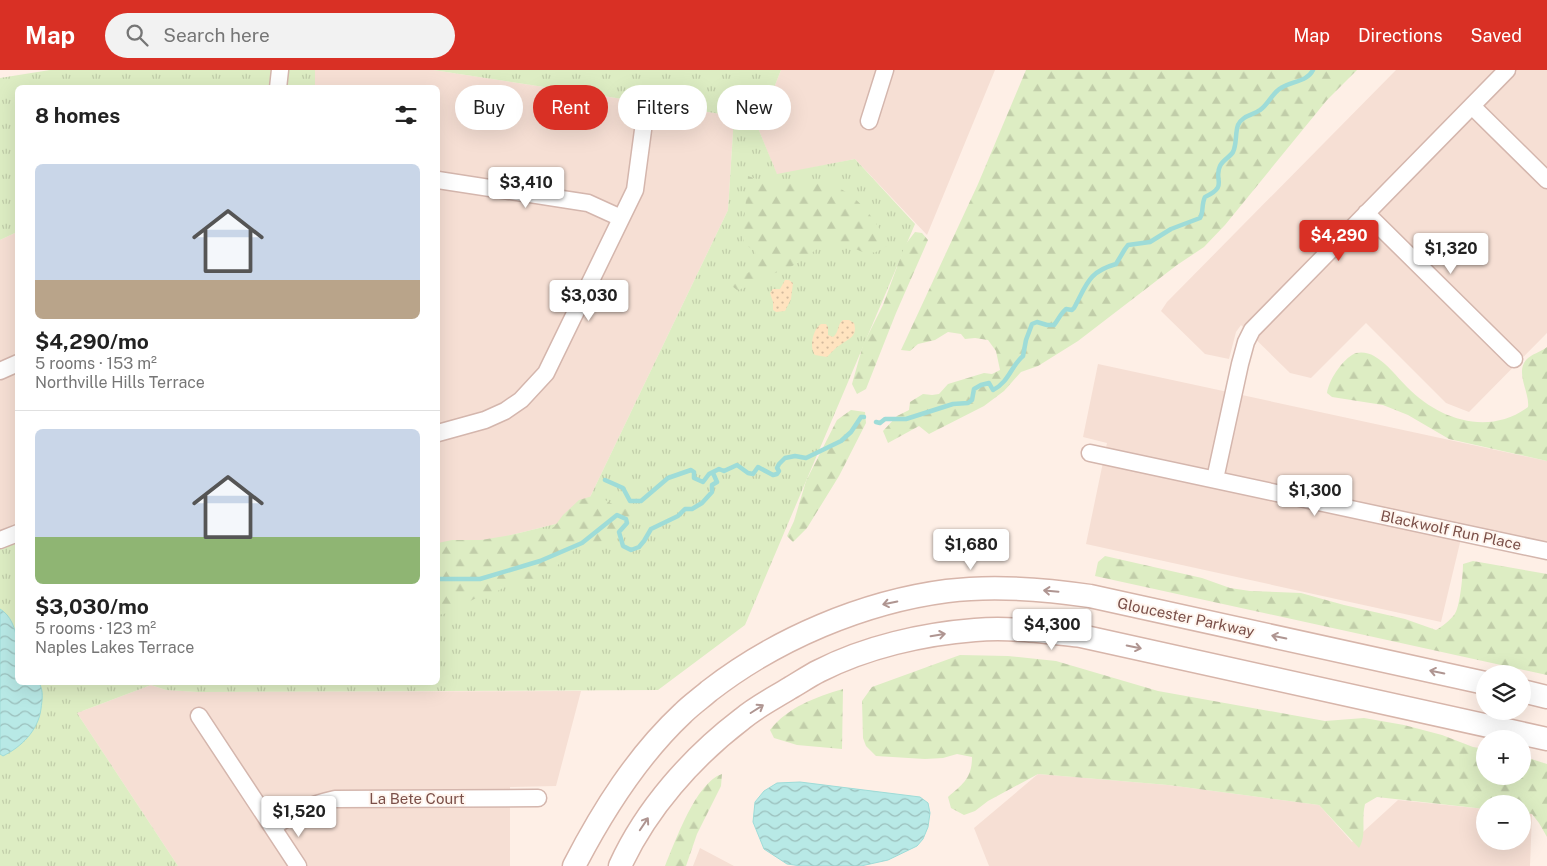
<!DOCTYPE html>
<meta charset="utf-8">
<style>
:root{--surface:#fff;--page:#f2f2f2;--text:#222;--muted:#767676;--line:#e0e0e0;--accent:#d93025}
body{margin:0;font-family:"Public Sans",sans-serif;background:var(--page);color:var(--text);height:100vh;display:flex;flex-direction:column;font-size:19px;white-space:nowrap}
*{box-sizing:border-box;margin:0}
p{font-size:16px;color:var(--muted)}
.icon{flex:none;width:28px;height:28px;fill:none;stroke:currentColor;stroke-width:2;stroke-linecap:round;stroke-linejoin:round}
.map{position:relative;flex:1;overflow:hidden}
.sheet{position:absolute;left:15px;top:15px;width:425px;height:600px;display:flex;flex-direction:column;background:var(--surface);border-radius:8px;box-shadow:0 5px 20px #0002}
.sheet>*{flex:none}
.banner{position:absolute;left:455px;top:15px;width:475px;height:45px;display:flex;gap:10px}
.tools{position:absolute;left:1476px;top:595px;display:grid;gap:10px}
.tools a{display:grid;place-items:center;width:55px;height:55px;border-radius:50%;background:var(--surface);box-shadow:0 5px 20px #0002;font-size:25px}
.price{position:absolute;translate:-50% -42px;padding:0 11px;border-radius:5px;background:#fff;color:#222;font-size:16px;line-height:32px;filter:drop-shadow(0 1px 2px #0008)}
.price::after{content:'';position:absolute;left:50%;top:30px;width:15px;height:11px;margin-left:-8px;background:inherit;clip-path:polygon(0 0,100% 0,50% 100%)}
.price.selected{background:var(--accent);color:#fff}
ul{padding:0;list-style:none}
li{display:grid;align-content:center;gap:10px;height:265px;padding:0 20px}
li+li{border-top:1px solid var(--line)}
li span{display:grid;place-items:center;height:155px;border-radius:8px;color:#555}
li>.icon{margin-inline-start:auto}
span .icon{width:90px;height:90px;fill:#fffc;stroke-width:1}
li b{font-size:21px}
h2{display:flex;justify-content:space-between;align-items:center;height:60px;padding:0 20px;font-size:21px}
.pill{padding:0 18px;border-radius:22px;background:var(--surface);box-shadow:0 5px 20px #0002;font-size:18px;line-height:45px}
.pill.selected{background:var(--accent);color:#fff}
header{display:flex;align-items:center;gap:30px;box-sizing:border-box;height:70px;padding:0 25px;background:var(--accent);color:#fff}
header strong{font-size:24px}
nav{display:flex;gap:28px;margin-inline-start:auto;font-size:18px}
.search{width:350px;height:45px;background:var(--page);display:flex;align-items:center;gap:12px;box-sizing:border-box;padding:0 18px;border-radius:28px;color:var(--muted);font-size:19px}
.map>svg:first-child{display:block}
.residential{fill:#f6dfd4}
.grass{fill:url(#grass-tufts)}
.forest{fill:url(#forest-firs)}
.sand{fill:url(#sand-dots)}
.water{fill:url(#water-waves);stroke:#9edcd8}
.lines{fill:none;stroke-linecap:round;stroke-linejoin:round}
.stream{stroke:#9edcd8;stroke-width:4.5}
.street-casing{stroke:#d4b6ad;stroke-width:19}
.secondary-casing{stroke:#d7b5aa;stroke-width:25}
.street{stroke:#fff;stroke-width:16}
.secondary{stroke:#fff;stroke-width:22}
.oneway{stroke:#af9591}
.labels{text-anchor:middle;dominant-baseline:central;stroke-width:4;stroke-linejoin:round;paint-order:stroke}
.street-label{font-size:15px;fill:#7a4f48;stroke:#fff5ee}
</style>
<header>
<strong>Map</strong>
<div class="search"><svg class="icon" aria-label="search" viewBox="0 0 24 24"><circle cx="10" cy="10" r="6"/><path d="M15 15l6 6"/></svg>Search here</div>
<nav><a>Map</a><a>Directions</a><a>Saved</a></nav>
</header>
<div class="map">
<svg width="1547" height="796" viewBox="0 0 1547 796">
<defs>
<pattern id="grass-tufts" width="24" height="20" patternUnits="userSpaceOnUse" patternTransform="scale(1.25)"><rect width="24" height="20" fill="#ddedc3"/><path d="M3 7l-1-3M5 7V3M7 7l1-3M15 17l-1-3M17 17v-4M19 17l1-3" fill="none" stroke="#c1cda9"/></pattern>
<pattern id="forest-firs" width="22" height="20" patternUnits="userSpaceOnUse" patternTransform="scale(1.25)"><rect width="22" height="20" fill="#ddedc3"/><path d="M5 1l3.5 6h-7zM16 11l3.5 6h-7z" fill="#c1cda9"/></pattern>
<pattern id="sand-dots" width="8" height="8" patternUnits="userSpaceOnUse" patternTransform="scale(1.25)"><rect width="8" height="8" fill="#ffe3bf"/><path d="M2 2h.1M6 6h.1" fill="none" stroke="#d3ba9d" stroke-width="1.8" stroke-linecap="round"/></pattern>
<pattern id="water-waves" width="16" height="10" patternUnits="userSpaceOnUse" patternTransform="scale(1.25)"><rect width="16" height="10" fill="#b8e9e6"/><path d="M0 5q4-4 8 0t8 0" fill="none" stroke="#9bbfbc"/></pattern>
</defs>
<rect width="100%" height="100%" fill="#feefe6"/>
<path class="residential" d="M 315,0 L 433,0 L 734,46 L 728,140 L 580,448 L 438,483 L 438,18 L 315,18 Z
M 781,0 L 995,0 L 927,165 L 855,89 L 777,105 L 758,58 Z
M 1396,0 L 1547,0 L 1547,263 L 1469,342 L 1446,333 L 1366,253 L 1311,308 L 1290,303 L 1241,255 L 1236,262 L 1229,289 L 1205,284 L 1161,241 L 1167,232 Z
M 17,162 L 17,454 L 0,461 L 0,170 Z
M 1098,294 L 1547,391 L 1547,474 L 1464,456 L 1441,552 L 1086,474 L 1107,373 L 1083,367 Z
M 151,615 L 166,620 L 198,622 L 581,621 L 556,716 L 510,717 L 510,796 L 178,796 L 77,643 Z
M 1038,704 L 1168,715 L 1319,735 L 1352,772 L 1398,730 L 1485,739 L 1485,771 L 1522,771 L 1523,743 L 1532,744 L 1530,796 L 989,796 L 974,758 Z
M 700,778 L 734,796 L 693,796 Z"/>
<path class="grass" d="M 50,0 L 315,0 L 315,17 L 18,18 L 17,162 L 0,170 L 0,8 Z
M 433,0 L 781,0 L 758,58 L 777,104 L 855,89 L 915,154 L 745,555 L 658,620 L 198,622 L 166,620 L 151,615 L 77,643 L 178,796 L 0,796 L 0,461 L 17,454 L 18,612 L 438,612 L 438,483 L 580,448 L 728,140 L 734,46 Z"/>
<path class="forest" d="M 1026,0 L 1357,0 L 1327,30 L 1225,155 L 1204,177 L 1177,195 L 1078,271 L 1038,296 L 1021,302 L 1004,321 L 984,336 L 929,364 L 919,356 L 888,373 L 883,361 L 897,346 L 909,340 L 910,332 L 923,324 L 932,325 L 939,324 L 948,314 L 984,303 L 992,304 L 1000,300 L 996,281 L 988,270 L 975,268 L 965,269 L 961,264 L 948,262 L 935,270 L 918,274 L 910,281 L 901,280 L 978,114 Z
M 748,106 C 762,112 774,112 789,112 C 802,112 827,112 839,118 C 861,129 878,153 888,175 C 861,196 855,168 830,173 C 816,177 806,189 794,195 C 786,200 777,202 769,205 C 758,210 749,217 737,220 L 732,216 L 735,209 C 751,202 758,200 755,181 L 744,174 L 743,164 Z
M 915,162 L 922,163 L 928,170 L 896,243 L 866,319 L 857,324 L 852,314 L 863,275 L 883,235 L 905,175 Z
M 1547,277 L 1547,391 L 1449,369 L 1408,345 L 1383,335 L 1332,327 L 1327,323 C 1329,310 1341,292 1352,285 C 1357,281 1368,282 1374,286 C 1388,294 1396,306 1407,317 C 1439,350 1489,366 1528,337 C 1530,323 1515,303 1526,290 C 1531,284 1541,282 1547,277 Z
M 851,340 L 865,342 L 866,353 L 839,406 L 807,458 L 793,472 L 787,466 L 794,451 L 806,411 L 837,350 Z
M 596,425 L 616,436 L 635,441 L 637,450 L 621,468 L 580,475 L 551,501 L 534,509 L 508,515 L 489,526 L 478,527 L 448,543 L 438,545 L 438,473 L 452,470 L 481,470 L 517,464 L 535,465 L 554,457 L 563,445 L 579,430 Z
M 1105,486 L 1202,508 L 1230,518 L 1250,521 L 1301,523 L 1344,535 L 1405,549 L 1436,560 C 1442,557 1450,550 1454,545 C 1460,539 1463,504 1463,494 L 1473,491 L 1547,504 L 1547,605 L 1095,506 L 1098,492 Z
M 960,585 L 1008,586 L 1056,591 L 1158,621 L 1325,651 L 1364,648 L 1404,655 L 1442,665 L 1473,677 L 1485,679 L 1485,706 L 1522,706 L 1523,687 L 1525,687 L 1547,694 L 1547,767 L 1539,753 L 1532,744 L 1523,743 L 1522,734 L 1485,734 L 1485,739 L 1377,727 L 1365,734 C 1361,751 1367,764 1359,778 L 1319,735 L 1168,715 L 1038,704 L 988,731 L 975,741 L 964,745 L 951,738 L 948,727 C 963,714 972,708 972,687 L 957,684 L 943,688 L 925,689 L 876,686 L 866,676 L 863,668 L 862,631 L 872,617 Z
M 843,619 L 842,679 L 797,675 L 774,668 L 770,660 C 788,637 816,627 843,619 Z
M 722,704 L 721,716 L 697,764 L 686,796 L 665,796 C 675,772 696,712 722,704 Z"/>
<path class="sand" d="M 785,210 L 789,210 L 793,213 L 791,229 L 785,241 L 776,242 L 773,240 L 773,232 L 770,223 L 773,219 L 780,219 Z
M 843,250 L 849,250 L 854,253 C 858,266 849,269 840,275 C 835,278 831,283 827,287 L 815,285 C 809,277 813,259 821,254 L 826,254 L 828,257 L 828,265 L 833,267 C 839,263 837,254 843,250 Z"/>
<path class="water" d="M 0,539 C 22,552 18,591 18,612 L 39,613 C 44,621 42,630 41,639 C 38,661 21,677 3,686 L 0,684 Z
M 800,712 L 920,727 L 928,733 L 930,743 L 928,757 L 923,769 L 917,776 L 888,790 L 861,796 L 801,796 L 787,794 L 764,779 L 753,752 L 755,732 L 764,721 L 777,713 Z"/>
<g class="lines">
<path class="stream" d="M 876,352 L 880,353 L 885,349 L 906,349 L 953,334 L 968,333 L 972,330 L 974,319 L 981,315 L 989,313 L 993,320 C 1009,312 1011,296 1023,286 L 1026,270 L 1032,254 L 1037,252 L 1047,255 L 1054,255 C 1058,250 1061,243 1066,239 L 1072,240 L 1074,238 C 1087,214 1088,202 1116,194 L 1125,179 L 1128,175 L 1150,172 L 1171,159 L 1200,148 C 1204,142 1201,135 1205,127 C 1229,116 1213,110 1220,96 C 1223,90 1230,87 1233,82 C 1237,74 1235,63 1238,55 C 1243,45 1252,46 1260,40 C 1268,35 1272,23 1281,18 C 1292,11 1307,12 1313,0
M 605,410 L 623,418 L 630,431 L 641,431 L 668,408 L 691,400 L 694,402 L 694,408 L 703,412 L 709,404 L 719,399 L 724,401 L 737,395 L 748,403 L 753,404 L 758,397 L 773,405 L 777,404 L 779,401 L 777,398 L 779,394 L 785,388 L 795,386 L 806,388 L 841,371 L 851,362 L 861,347 L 864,347
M 438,509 L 480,509 L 540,491 L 582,473 L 617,445 L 626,449 L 627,453 L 619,462 L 623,476 L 631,480 L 639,477 L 644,471 L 651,459 L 678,446 L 685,439 L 692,439 L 702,433 L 712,422 L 712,415 L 717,412 L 713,403"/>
<defs>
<path id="street" d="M 278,18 L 280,0
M 1472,36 L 1547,110
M 869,51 L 885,0
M 438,110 L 588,133 L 621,148
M 1366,143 L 1514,289
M 0,301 L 18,293
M 438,363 L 485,350 L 505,341 L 521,330 L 546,303 L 635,120 L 643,60
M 1090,383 L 1547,481
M 1215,409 L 1240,294 L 1246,272 L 1252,260 L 1507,0
M 0,470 L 18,463
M 199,646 L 298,796
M 273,757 C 296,742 308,735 335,729 L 538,728"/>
<path id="secondary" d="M 1522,621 L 1547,627
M 574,796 C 603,740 637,686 683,643 C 691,635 701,628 709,621 C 776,569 863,532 947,521 C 994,515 1043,519 1090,526 L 1485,613
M 620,796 C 646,739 692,687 742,649 C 756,637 774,628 790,618 C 799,613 809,606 819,601 C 866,577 923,564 975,560 C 1011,557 1045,562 1081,566 L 1547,669"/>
</defs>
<use href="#street" class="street-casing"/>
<use href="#secondary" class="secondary-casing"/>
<use href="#street" class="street"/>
<use href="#secondary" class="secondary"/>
</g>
<defs><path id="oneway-shaft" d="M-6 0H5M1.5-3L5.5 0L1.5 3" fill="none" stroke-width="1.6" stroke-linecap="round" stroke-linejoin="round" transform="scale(1.25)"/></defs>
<g class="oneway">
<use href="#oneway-shaft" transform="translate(1051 521) rotate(-175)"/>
<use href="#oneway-shaft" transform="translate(890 533) rotate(168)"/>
<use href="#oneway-shaft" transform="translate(938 565) rotate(-9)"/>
<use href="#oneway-shaft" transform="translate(1279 567) rotate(-168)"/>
<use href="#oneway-shaft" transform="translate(1134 577) rotate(12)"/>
<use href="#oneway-shaft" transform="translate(1437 602) rotate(-168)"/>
<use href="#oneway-shaft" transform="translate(757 639) rotate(-32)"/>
<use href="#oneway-shaft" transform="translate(644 754) rotate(-56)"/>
</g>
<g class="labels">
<g class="street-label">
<text transform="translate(1451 460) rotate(12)">Blackwolf Run Place</text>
<text transform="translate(1186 547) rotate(12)">Gloucester Parkway</text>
<text x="417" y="728">La Bete Court</text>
</g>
</g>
</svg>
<div class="tools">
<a><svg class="icon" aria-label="layers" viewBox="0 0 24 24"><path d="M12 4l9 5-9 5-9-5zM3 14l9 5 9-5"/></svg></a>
<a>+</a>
<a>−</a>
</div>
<b class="price" style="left:526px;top:139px">$3,410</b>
<b class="price selected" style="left:1339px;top:192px">$4,290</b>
<b class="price" style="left:1451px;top:205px">$1,320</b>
<b class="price" style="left:589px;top:252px">$3,030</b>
<b class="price" style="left:1315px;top:447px">$1,300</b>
<b class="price" style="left:971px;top:501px">$1,680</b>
<b class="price" style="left:1052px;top:581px">$4,300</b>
<b class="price" style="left:299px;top:768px">$1,520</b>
<div class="banner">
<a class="pill">Buy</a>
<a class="pill selected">Rent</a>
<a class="pill">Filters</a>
<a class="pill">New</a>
</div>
<section class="sheet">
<h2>8 homes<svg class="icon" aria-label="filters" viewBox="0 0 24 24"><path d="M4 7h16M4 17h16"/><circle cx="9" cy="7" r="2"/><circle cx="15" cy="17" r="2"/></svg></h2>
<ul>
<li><span style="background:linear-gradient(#c9d6e8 75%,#b9a48a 0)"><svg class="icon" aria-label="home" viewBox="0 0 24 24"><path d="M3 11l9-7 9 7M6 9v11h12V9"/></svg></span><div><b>$4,290/mo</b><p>5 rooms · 153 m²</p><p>Northville Hills Terrace</p></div></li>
<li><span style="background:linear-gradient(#c9d6e8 70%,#8fb573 0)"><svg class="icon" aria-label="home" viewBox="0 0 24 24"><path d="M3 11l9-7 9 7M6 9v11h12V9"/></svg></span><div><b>$3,030/mo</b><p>5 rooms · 123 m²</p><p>Naples Lakes Terrace</p></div></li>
</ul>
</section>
</div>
